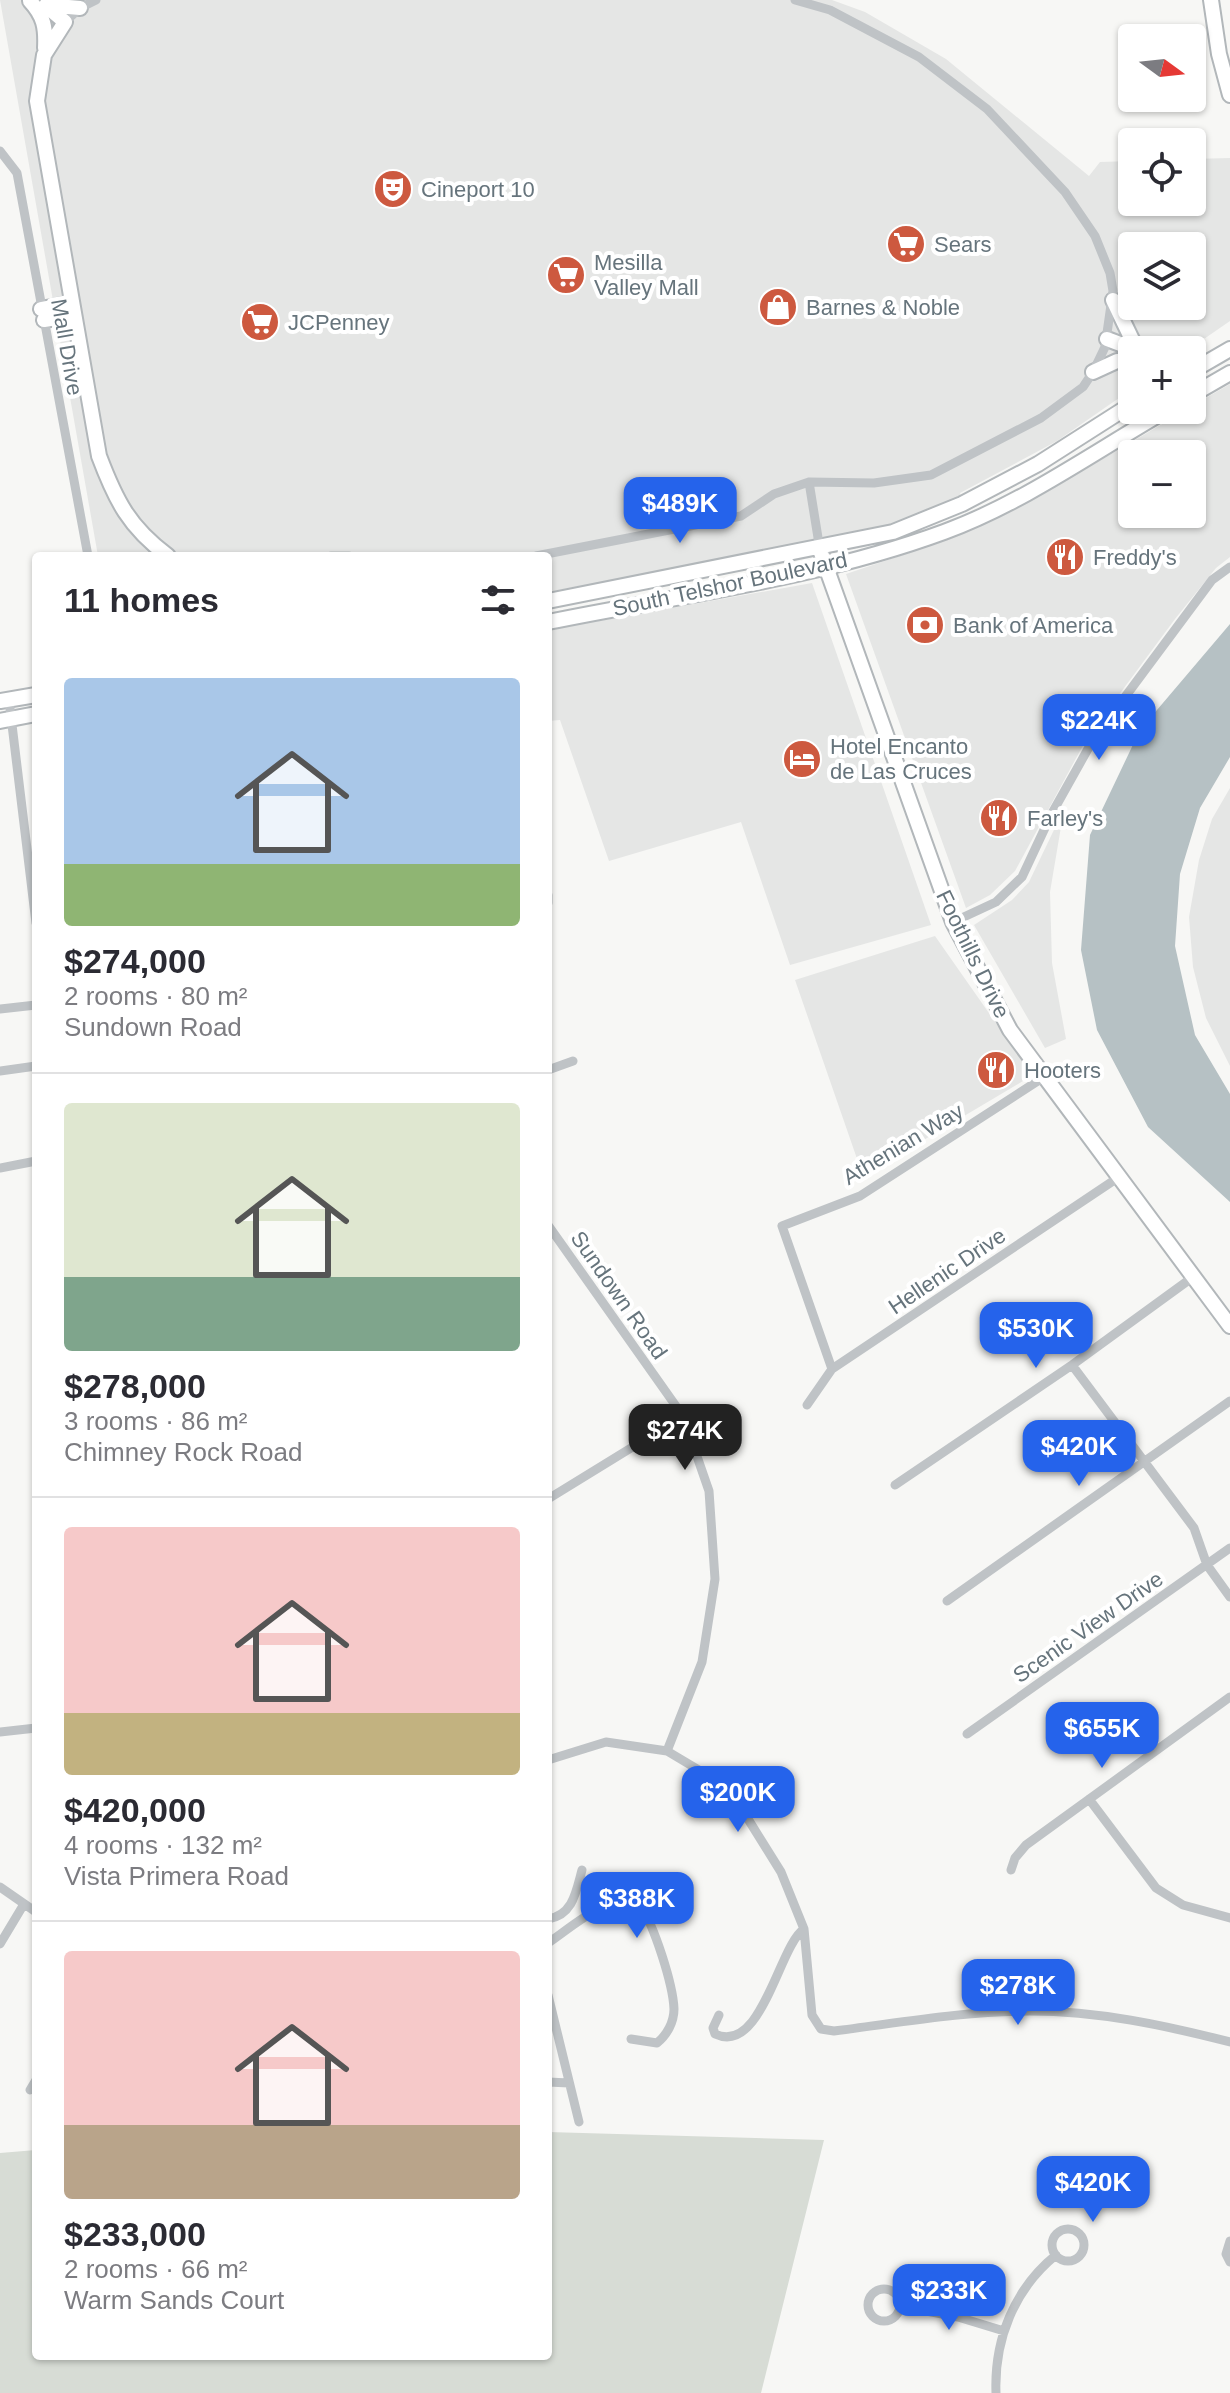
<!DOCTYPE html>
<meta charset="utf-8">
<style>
:root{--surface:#fff;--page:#f7f7f7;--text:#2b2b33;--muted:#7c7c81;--line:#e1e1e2;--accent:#2563eb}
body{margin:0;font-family:Helvetica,sans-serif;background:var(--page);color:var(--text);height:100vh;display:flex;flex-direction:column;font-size:30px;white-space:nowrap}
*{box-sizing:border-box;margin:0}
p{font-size:26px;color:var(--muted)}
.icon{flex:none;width:44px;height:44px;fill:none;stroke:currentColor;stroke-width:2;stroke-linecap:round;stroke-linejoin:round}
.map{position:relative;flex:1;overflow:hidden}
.details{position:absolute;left:32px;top:552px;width:520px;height:1808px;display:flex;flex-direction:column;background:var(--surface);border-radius:8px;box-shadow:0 2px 6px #0004}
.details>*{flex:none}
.needle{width:52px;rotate:105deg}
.controls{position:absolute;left:1118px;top:24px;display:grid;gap:16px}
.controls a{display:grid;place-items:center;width:88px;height:88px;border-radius:8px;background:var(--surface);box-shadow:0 2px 6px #0004;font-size:40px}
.price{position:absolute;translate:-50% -68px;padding:0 18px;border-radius:16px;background:var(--accent);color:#fff;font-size:26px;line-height:52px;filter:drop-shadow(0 2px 4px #0008)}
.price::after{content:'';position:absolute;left:50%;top:48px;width:24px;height:18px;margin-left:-12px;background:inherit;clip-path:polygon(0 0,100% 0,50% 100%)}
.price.selected{background:#222;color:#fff}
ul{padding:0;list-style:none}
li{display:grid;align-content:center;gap:16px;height:424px;padding:0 32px}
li+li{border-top:2px solid var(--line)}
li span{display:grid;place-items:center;height:248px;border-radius:8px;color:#555}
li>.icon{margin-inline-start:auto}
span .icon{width:144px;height:144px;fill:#fffc;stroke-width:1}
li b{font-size:34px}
h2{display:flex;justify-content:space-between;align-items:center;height:96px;padding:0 32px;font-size:34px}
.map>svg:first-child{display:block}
.built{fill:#e5e6e5;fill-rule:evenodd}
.green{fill:#d7dcd5}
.water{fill:#b6c1c4}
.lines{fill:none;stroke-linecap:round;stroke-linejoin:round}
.secondary-casing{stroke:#b2b7ba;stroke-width:18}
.street{stroke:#bfc3c6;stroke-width:9}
.secondary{stroke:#fff;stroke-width:14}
.labels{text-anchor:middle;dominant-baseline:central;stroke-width:8;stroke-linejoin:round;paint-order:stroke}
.poi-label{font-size:22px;fill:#66747c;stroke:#fff;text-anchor:start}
.street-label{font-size:22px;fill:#66747c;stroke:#fff}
</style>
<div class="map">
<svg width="1230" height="2393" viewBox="0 0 1230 2393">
<rect width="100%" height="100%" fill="#f7f7f5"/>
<path class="built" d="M 0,0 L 832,0 L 865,12 L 946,59 L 1089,176 L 1100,162 L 1132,161 L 1132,202 L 1192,202 L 1192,159 L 1230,158 L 1230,321 L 1188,350 L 1132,350 L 1132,389 L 1057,441 L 960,493 L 962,504 L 893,532 L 782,549 L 548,592 L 548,556 L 98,556 ZM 1132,246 L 1192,246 L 1192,306 L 1132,306 Z
M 1230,384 L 1230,557 L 1216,568 L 1175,619 L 1087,738 L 1015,871 L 990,895 L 966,908 L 846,574 L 947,540 L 1043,494 L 1186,410 L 1192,410 L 1192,406 ZM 1132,454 L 1192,454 L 1192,514 L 1132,514 Z
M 812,583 L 931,925 L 790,965 L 741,822 L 609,861 L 560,720 L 548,721 L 548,630 Z
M 1230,788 L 1230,1066 L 1206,1018 L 1193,967 L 1189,917 L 1199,860 L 1212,819 Z
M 1064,809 L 1050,892 L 1052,963 L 1066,1039 L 1045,1048 L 974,925 L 1012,900 L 1029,882 Z
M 935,936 L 1026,1066 L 1023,1081 L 863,1176 L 795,980 Z"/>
<path class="green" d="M 548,2132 L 824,2140 L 761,2393 L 0,2393 L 0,2153 L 36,2150 L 36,2356 L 548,2356 Z"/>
<path class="water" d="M 1230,624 L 1230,757 L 1200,808 L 1180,874 L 1175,946 L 1195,1035 L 1230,1094 L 1230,1202 L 1148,1127 L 1097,1030 L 1081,950 L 1090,835 L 1140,730 Z"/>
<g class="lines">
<defs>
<path id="secondary" d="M 1211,0 L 1219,54 L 1230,95
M 30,1 C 44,16 46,28 45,48
M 46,5 L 80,8
M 46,6 L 65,22 L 44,55 L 37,101 L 99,456 C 116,501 129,527 168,556
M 1113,300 L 1137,350
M 41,309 L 72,303
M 44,320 L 74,315
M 1107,339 L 1136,350
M 1192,371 L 1230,349
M 1093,372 L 1117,361 L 1130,361
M 1192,395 L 1230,373
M 820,550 L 953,922 L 1010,1030 L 1230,1326
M 548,601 L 893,532 L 962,504 L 1038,464 L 1132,404
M 548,622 C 680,595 816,579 944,532 C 1023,503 1094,452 1167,410
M 0,701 L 36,695
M 0,721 L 36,714"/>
</defs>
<use href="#secondary" class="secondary-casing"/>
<path class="street" d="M 65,22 L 80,8 L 96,0
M 0,151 L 17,173 L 88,556
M 809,482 L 820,550
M 331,556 L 349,556
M 536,556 L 741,516 L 774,494 L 809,482 L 874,483 L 931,475 L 1041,418 L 1083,387 L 1093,372 L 1105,347 L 1113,291 L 1110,273 L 1095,236 L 1065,192 L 987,109 L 919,57 L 830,10 L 795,0
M 9,700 L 36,923
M 548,895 L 548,903
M 953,922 L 996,902 L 1022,877 L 1051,815 L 1093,740 L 1212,580 L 1230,567
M 0,1009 L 36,1005
M 548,1070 L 573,1061
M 0,1071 L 36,1066
M 0,1168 L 36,1161
M 548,1225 L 683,1416 L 709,1491 L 715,1579 L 702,1662 L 667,1751
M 1072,1365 L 1194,1528 L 1207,1565 L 1230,1597
M 832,1369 L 782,1226 L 860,1196 L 1044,1077
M 807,1405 L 832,1369 L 1119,1177
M 895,1485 L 1072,1365 L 1193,1277
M 548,1499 L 683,1416
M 947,1601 L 1230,1401
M 0,1732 L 36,1728
M 967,1734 L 1230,1548
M 548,1760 L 606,1742 L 667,1751 L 714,1779 L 748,1819 L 781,1872 L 804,1929 L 812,2015 L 821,2029 L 834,2031 C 898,2023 964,2011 1030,2011 C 1098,2011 1164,2025 1230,2042
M 1089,1799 L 1156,1888 L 1183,1905 L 1230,1918
M 1011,1870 L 1015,1858 L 1026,1845 L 1230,1697
M 0,1887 L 36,1912
M 548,1919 C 573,1915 576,1892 582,1870
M 548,1943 C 571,1928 612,1889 640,1905 C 654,1925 673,1984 674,2009 C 674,2022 667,2035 657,2043 L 631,2039
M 0,1944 L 24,1904
M 548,1995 L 579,2122
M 719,2015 L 713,2028 L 715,2034 C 762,2056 779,1945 804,1929
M 548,2082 L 569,2083
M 30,2090 L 36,2080
M1052 2245a16 16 0 1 1 32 0a16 16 0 1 1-32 0Z
M 1230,2241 L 1226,2254 L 1230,2262
M868 2305a16 16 0 1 1 32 0a16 16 0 1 1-32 0Z
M 900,2306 L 958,2317 L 1004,2331
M 996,2393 C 994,2340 1014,2289 1056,2255"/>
<use href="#secondary" class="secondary"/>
</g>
<defs>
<symbol id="theatre-disc" viewBox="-11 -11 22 22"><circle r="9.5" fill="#cd593f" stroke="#fff"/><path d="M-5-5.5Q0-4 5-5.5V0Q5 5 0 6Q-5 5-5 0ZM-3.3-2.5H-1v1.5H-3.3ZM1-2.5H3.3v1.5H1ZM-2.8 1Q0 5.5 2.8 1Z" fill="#fff"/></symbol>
<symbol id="supermarket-disc" viewBox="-11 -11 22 22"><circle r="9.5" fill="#cd593f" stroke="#fff"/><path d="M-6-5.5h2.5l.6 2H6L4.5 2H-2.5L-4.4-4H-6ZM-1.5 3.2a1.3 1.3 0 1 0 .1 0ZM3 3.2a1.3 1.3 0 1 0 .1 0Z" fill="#fff"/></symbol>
<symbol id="shop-disc" viewBox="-11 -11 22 22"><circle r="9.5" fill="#cd593f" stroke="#fff"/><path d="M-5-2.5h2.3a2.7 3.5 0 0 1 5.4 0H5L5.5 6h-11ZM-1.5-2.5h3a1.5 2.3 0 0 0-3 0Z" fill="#fff"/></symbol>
<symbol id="restaurant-disc" viewBox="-11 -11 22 22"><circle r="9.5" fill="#cd593f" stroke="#fff"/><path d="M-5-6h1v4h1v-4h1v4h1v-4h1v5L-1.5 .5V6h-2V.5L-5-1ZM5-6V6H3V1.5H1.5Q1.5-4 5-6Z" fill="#fff"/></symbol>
<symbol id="bank-disc" viewBox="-11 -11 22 22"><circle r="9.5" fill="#cd593f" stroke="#fff"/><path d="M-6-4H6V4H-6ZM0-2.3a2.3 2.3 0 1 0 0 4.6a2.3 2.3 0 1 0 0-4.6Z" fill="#fff"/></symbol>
<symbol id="hotel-disc" viewBox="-11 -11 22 22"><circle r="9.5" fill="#cd593f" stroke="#fff"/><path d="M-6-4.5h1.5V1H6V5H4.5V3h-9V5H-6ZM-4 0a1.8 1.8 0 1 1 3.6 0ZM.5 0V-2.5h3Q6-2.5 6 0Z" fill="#fff"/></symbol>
</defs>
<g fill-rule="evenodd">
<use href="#theatre-disc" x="371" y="167" width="44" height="44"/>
<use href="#supermarket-disc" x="884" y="222" width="44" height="44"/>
<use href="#supermarket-disc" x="544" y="253" width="44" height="44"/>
<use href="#shop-disc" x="756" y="285" width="44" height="44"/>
<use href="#supermarket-disc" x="238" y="300" width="44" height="44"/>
<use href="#restaurant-disc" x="1043" y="535" width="44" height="44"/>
<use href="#bank-disc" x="903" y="603" width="44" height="44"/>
<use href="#hotel-disc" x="780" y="737" width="44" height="44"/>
<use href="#restaurant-disc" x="977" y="796" width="44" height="44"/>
<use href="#restaurant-disc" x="974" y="1048" width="44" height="44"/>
</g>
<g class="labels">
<g class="poi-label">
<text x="421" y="189">Cineport 10</text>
<text x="934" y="244">Sears</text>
<text x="594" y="262">Mesilla<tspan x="594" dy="25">Valley Mall</tspan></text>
<text x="806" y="307">Barnes &amp; Noble</text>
<text x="288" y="322">JCPenney</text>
<text x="1093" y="557">Freddy's</text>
<text x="953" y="625">Bank of America</text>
<text x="830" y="746">Hotel Encanto<tspan x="830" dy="25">de Las Cruces</tspan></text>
<text x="1027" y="818">Farley's</text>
<text x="1024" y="1070">Hooters</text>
</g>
<g class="street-label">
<text transform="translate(67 347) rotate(80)">Mall Drive</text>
<text transform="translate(730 584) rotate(-12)">South Telshor Boulevard</text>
<text transform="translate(973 954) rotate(64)">Foothills Drive</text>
<text transform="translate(903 1144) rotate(-31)">Athenian Way</text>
<text transform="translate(947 1271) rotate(-34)">Hellenic Drive</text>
<text transform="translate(619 1295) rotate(55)">Sundown Road</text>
<text transform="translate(1088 1627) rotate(-35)">Scenic View Drive</text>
</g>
</g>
</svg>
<div class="controls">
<a><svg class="needle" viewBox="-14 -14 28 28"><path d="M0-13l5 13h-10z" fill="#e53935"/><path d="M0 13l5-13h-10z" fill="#7c7c81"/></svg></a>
<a><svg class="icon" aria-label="locate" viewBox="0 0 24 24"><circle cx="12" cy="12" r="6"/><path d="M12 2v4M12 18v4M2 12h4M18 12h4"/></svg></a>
<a><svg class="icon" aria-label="layers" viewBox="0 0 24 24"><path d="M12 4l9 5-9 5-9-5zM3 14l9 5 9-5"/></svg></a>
<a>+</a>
<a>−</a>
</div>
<b class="price" style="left:680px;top:545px">$489K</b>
<b class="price" style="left:1099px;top:762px">$224K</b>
<b class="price" style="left:1036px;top:1370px">$530K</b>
<b class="price selected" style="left:685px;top:1472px">$274K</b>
<b class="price" style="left:1079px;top:1488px">$420K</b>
<b class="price" style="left:1102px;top:1770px">$655K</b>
<b class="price" style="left:738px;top:1834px">$200K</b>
<b class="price" style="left:637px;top:1940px">$388K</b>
<b class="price" style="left:1018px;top:2027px">$278K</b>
<b class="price" style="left:1093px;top:2224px">$420K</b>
<b class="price" style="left:949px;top:2332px">$233K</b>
<section class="details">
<h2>11 homes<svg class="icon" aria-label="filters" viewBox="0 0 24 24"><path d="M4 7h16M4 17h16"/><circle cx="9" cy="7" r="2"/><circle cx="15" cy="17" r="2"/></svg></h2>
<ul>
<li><span style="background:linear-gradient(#a9c7e8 75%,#8fb573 0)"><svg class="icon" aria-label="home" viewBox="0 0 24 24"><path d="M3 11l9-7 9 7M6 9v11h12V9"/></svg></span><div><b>$274,000</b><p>2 rooms · 80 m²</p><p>Sundown Road</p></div></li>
<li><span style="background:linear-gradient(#dfe7d0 70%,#7fa58c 0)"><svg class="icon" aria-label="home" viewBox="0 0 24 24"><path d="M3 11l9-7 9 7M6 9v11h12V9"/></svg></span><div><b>$278,000</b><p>3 rooms · 86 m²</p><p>Chimney Rock Road</p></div></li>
<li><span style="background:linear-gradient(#f6c9c9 75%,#c2b280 0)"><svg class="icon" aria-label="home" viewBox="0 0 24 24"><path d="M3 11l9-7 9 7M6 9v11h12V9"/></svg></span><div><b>$420,000</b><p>4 rooms · 132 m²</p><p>Vista Primera Road</p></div></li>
<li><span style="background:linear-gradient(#f6c9c9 70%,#b9a48a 0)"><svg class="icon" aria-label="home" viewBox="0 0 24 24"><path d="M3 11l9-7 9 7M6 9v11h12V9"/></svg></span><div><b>$233,000</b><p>2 rooms · 66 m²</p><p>Warm Sands Court</p></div></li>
</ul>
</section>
</div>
